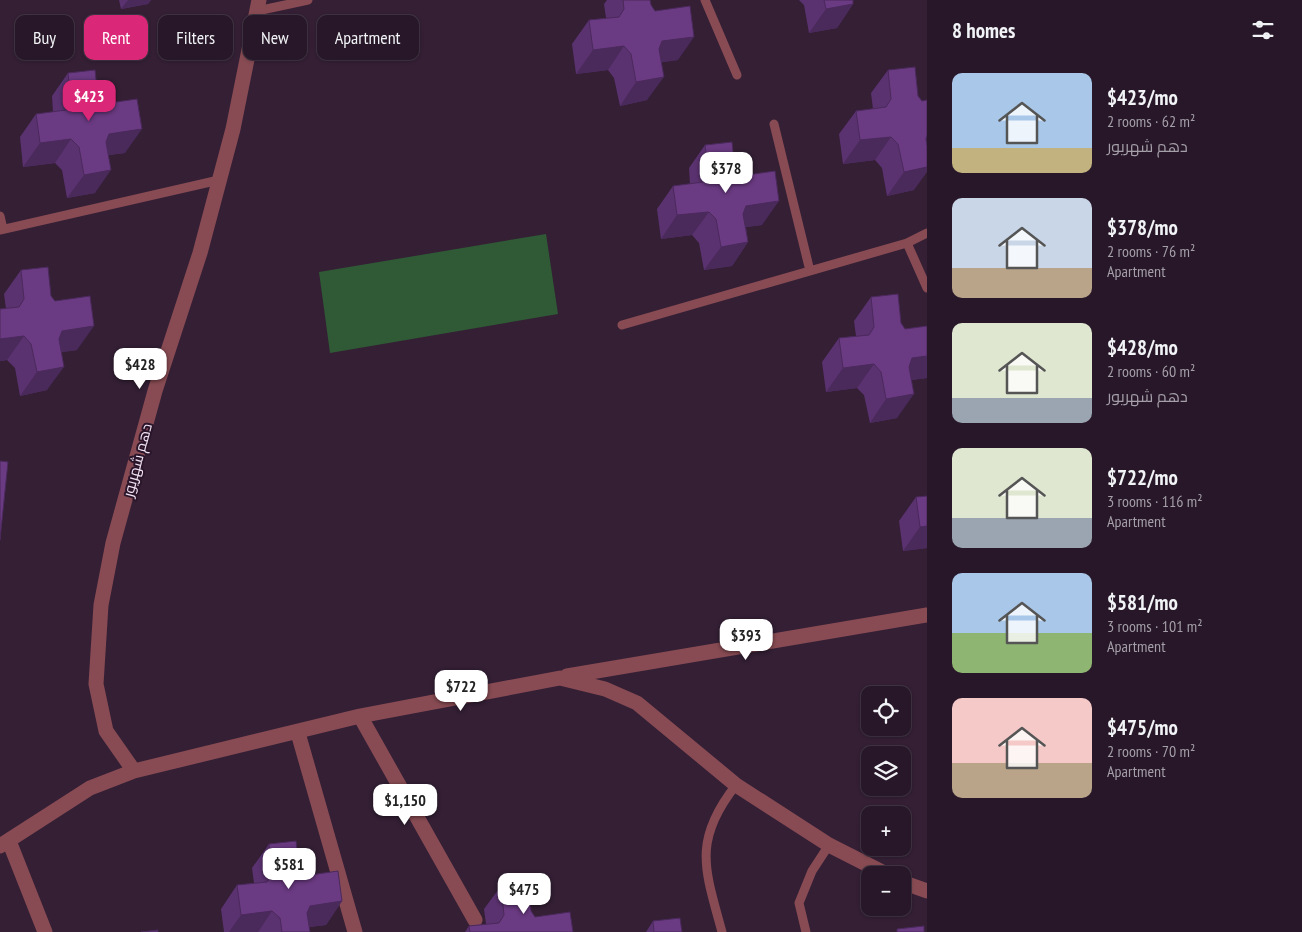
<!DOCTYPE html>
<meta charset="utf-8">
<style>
:root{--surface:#271728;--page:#2f2030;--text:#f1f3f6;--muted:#a49fa8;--line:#433645;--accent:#db2777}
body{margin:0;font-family:"PT Sans Narrow",Cairo,sans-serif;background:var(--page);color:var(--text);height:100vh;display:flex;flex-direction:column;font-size:19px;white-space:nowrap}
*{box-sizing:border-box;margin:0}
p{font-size:16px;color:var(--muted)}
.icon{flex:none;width:28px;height:28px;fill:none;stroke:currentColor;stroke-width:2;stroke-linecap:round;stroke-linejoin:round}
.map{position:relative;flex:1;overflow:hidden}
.side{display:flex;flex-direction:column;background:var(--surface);width:375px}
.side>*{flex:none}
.banner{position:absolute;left:15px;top:15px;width:475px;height:45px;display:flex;gap:10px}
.fabs{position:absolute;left:861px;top:686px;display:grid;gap:10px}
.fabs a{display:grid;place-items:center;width:50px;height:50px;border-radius:10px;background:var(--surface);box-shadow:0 1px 4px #0004,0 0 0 1px var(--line);font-size:25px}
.price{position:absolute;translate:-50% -42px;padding:0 11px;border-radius:10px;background:#fff;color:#222;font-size:16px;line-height:32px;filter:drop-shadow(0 1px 2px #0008)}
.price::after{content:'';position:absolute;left:50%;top:30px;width:15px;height:11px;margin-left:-8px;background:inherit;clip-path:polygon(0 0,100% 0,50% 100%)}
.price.selected{background:var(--accent);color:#fff}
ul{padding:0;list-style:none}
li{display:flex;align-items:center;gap:15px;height:125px;padding:0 25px}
li span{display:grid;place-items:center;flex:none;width:140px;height:100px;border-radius:10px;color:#555}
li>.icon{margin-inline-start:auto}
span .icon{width:60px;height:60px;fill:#fffc;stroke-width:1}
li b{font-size:21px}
h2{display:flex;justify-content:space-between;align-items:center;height:60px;padding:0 25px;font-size:21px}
.chip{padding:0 18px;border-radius:10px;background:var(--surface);box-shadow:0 1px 4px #0004,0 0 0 1px var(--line);font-size:18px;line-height:45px}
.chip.selected{background:var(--accent);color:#fff}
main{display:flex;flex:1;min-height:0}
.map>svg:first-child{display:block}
.green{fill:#2f5a35}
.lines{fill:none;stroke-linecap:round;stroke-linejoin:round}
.lane{stroke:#884b53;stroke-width:9}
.street{stroke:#884b53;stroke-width:15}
.wall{fill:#5b3270}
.shaded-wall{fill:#4a295b}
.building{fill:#6a3a82;stroke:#4a295b}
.labels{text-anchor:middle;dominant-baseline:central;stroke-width:4;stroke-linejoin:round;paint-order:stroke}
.street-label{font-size:15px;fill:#f1e3f1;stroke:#2a152b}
</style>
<main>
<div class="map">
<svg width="927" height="932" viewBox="0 0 927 932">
<rect width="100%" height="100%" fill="#341f35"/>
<path class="green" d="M 546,234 L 558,314 L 330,353 L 319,272 Z"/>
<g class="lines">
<path class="lane" d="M 705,0 L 737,75
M 257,11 L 308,0
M 774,124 L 810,271
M 0,216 L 3,229
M 0,230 L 219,180
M 907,243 L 927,288
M 622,325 L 907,243 L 927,233
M 722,932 C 705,869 692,841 736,785
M 806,932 L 799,903 L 812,871 L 829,845"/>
<path class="street" d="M 567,676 L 927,615
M 360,716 L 475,920
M 298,733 L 355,932
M 134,771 L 106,731 L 96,684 L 101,605 L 113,543 L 155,391 L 200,253 L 233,129 L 259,0
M 9,841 L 45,932
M 0,846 L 90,788 L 134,771 L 360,716 L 560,678 L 605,689 L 637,703 L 736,785 L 829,845 L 888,875
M 902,882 L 927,891"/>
</g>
<path class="wall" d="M 119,0 L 151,0 L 148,4 L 121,9 Z
M 607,0 L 650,0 L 651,5 L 678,60 L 661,62 L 647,100 L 620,106 L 614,78 L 608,70 L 576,74 L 572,44 L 589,20 L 606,18 L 604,4 Z
M 799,0 L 853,0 L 853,4 L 837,28 L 809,33 L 804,5 Z
M 888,70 L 914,190 L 887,196 L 882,168 L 875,160 L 843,164 L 839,134 L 856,111 L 873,109 L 871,93 Z
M 68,73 L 98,98 L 125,153 L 109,155 L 95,193 L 67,198 L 62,170 L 55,163 L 23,167 L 20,137 L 36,114 L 53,112 L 52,96 Z
M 705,145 L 735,170 L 762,225 L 746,227 L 748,242 L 732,266 L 704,270 L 699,243 L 692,235 L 661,239 L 657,209 L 673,186 L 690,184 L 689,168 Z
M 21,270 L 51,296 L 77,350 L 61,352 L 47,390 L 20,396 L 15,368 L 7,360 L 0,361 L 0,309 L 6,309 L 4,294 Z
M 871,297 L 901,323 L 905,329 L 927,326 L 927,378 L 911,380 L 897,418 L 870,423 L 864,395 L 857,388 L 826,392 L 822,362 L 839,338 L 856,336 L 854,321 Z
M 916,497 L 927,548 L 903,551 L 899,521 Z
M 269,844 L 299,870 L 303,876 L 342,901 L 326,925 L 309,927 L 310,932 L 224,932 L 221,909 L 237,885 L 254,883 L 252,868 Z
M 501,886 L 531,911 L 535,917 L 573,932 L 465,932 L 469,926 L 486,924 L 484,909 Z
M 653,921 L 682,932 L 646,932 Z"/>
<path class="shaded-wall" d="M 128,0 L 151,0 L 148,4 L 121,9 Z
M 853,4 L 837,28 L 809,33 L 826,9 Z
M 694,37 L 678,60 L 645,65 L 662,41 Z
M 624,46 L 608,70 L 576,74 L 593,50 Z
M 664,77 L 647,100 L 620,106 L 636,82 Z
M 142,129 L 125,153 L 92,157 L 109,134 Z
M 891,137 L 875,160 L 843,164 L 860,140 Z
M 71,139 L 55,163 L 23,167 L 40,143 Z
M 927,167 L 927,172 L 914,190 L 887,196 L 904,172 Z
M 111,170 L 95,193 L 67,198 L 84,175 Z
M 779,201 L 762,225 L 730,229 L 746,206 Z
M 709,212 L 692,235 L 661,239 L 677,215 Z
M 748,242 L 732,266 L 704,270 L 721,247 Z
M 94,326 L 77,350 L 45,355 L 62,331 Z
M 24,336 L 7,360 L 0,361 L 0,339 Z
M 927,356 L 927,378 L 895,382 L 912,358 Z
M 874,364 L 857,388 L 826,392 L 843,368 Z
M 64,367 L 47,390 L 20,396 L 37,372 Z
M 914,394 L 897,418 L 870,423 L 886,399 Z
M 927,526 L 927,548 L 903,551 L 920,527 Z
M 342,901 L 326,925 L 293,929 L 310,906 Z
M 272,911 L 258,932 L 229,932 L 241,915 Z"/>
<path class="building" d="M 623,0 L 650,0 L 651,5 L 655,11 L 690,6 L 694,37 L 662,41 L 659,49 L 664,77 L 636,82 L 631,54 L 624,46 L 593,50 L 589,20 L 619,17 L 624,9 Z
M 824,0 L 853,0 L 853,4 L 826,9 Z
M 915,67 L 918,96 L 922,101 L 927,100 L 927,135 L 926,139 L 927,146 L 927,167 L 904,172 L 898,144 L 891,137 L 860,140 L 856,111 L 886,107 L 891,99 L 888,70 Z
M 95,70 L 98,98 L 102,104 L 137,99 L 142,129 L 109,134 L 106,142 L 111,170 L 84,175 L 79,147 L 71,139 L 40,143 L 36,114 L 66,110 L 71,102 L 68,73 Z
M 732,142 L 735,170 L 740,176 L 775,171 L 779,201 L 746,206 L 743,214 L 748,242 L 721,247 L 716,219 L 709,212 L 677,215 L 673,186 L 703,182 L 709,175 L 705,145 Z
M 48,267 L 51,296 L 55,301 L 90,296 L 94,326 L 62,331 L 59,339 L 64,367 L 37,372 L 31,344 L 24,336 L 0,339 L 0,309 L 19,307 L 24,299 L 21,270 Z
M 898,294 L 901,323 L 905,329 L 927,326 L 927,356 L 912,358 L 909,367 L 914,394 L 886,399 L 881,372 L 874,364 L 843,368 L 839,338 L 869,335 L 874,327 L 871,297 Z
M 0,461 L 8,462 L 0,540 Z
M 927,496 L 927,526 L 920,527 L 916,497 Z
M 296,841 L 299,870 L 303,876 L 338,871 L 342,901 L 310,906 L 307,913 L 310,932 L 282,932 L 280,918 L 272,911 L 241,915 L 237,885 L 267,882 L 272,874 L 269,844 Z
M 528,882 L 531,911 L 535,917 L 570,912 L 573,932 L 470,932 L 469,926 L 499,923 L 504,915 L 501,886 Z
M 680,918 L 682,932 L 654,932 L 653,921 Z
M 924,926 L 924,932 L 897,932 L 897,929 Z
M 158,930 L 158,932 L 141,932 Z"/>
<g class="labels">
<g class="street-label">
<text transform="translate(137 460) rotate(-75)">دهم شهریور</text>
</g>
</g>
</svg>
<div class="fabs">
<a><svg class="icon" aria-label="locate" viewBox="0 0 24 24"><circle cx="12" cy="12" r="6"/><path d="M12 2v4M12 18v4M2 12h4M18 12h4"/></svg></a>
<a><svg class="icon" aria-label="layers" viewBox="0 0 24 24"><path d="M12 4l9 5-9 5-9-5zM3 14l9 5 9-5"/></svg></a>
<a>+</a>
<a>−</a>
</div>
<b class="price selected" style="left:89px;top:122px">$423</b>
<b class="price" style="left:726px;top:194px">$378</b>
<b class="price" style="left:140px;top:390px">$428</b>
<b class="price" style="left:746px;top:661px">$393</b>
<b class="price" style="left:461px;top:712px">$722</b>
<b class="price" style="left:405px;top:826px">$1,150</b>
<b class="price" style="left:289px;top:890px">$581</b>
<b class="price" style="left:524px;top:915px">$475</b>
<div class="banner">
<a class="chip">Buy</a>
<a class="chip selected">Rent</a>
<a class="chip">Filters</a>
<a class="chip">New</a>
<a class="chip">Apartment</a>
</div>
</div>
<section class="side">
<h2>8 homes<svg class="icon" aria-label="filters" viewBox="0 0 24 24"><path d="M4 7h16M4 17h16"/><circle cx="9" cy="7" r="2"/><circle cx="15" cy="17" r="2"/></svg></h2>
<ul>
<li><span style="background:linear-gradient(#a9c7e8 75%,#c2b280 0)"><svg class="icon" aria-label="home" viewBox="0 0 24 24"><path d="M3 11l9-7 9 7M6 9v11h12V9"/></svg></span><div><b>$423/mo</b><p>2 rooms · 62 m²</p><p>دهم شهریور</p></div></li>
<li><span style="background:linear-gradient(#c9d6e8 70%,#b9a48a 0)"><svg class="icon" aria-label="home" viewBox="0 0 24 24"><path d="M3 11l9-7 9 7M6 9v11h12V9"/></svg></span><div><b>$378/mo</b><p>2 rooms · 76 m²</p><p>Apartment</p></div></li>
<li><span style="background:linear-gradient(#dfe7d0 75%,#9aa5b1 0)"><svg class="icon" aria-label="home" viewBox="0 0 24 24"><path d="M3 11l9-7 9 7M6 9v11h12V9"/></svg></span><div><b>$428/mo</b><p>2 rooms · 60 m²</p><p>دهم شهریور</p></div></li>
<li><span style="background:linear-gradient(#dfe7d0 70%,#9aa5b1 0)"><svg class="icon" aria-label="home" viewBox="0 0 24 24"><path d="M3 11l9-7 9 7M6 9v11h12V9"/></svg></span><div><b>$722/mo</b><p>3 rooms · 116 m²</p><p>Apartment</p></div></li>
<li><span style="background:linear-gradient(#a9c7e8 60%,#8fb573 0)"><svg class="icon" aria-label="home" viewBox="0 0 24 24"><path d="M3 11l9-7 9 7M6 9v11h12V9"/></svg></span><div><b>$581/mo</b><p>3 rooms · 101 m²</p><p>Apartment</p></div></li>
<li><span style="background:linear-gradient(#f6c9c9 65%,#b9a48a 0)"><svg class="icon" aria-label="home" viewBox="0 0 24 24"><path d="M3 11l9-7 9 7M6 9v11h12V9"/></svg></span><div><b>$475/mo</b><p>2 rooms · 70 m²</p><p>Apartment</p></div></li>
</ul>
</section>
</main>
